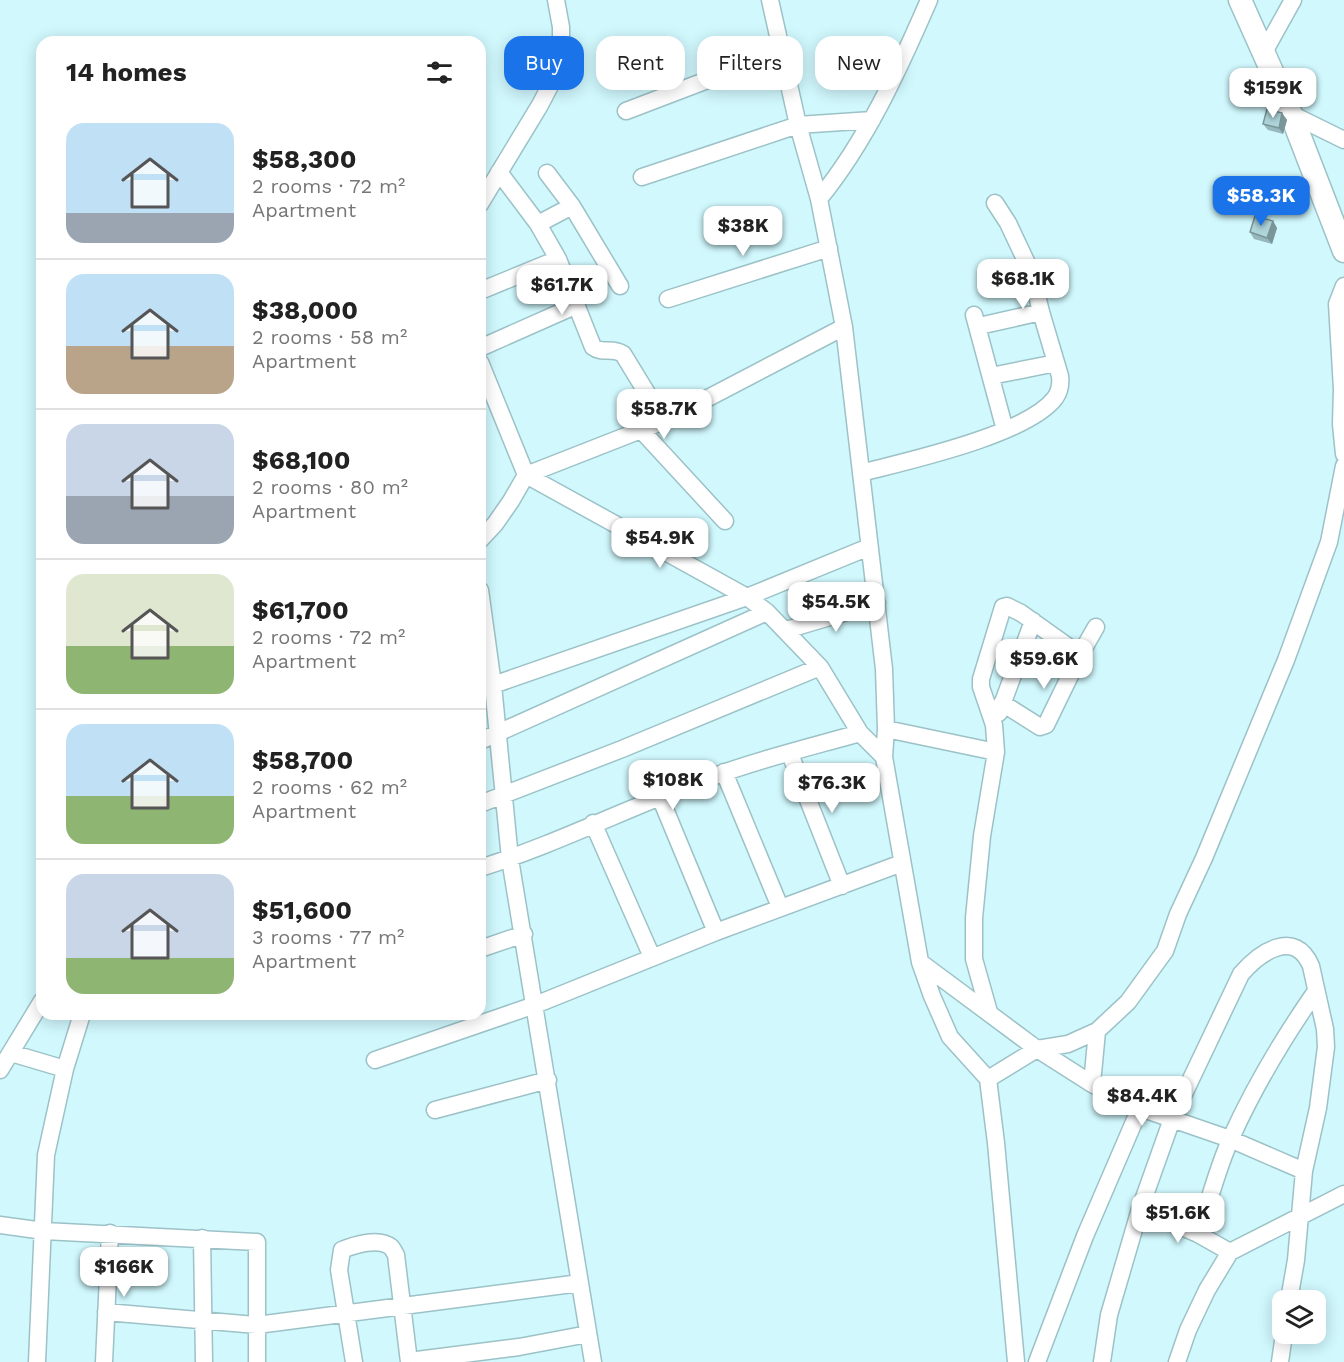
<!DOCTYPE html>
<meta charset="utf-8">
<style>
:root{--surface:#fff;--page:#f6f6f6;--text:#222;--muted:#767676;--line:#e0e0e0;--accent:#1a73e8}
body{margin:0;font-family:"Work Sans",sans-serif;background:var(--page);color:var(--text);height:100vh;display:flex;flex-direction:column;font-size:22px;white-space:nowrap}
*{box-sizing:border-box;margin:0}
p{font-size:20px;color:var(--muted)}
.icon{flex:none;width:33px;height:33px;fill:none;stroke:currentColor;stroke-width:2;stroke-linecap:round;stroke-linejoin:round}
.map{position:relative;flex:1;overflow:hidden}
.drawer{position:absolute;left:36px;top:36px;width:450px;height:984px;display:flex;flex-direction:column;background:var(--surface);border-radius:18px;box-shadow:0 3px 15px #0003}
.drawer>*{flex:none}
.guide{position:absolute;left:504px;top:36px;width:570px;height:54px;display:flex;gap:12px}
.buttons{position:absolute;left:1272px;top:1290px;display:grid;gap:12px}
.buttons a{display:grid;place-items:center;width:54px;height:54px;border-radius:12px;background:var(--surface);box-shadow:0 3px 15px #0003;font-size:30px}
.price{position:absolute;translate:-50% -51px;padding:0 14px;border-radius:12px;background:#fff;color:#222;font-size:20px;line-height:39px;filter:drop-shadow(0 2px 3px #0008)}
.price::after{content:'';position:absolute;left:50%;top:36px;width:18px;height:14px;margin-left:-9px;background:inherit;clip-path:polygon(0 0,100% 0,50% 100%)}
.price.selected{background:var(--accent);color:#fff}
ul{padding:0;list-style:none}
li{display:flex;align-items:center;gap:18px;height:150px;padding:0 30px}
li+li{border-top:2px solid var(--line)}
li span{display:grid;place-items:center;flex:none;width:168px;height:120px;border-radius:18px;color:#555}
li>.icon{margin-inline-start:auto}
span .icon{width:72px;height:72px;fill:#fffc;stroke-width:1}
li b{font-size:26px}
h2{display:flex;justify-content:space-between;align-items:center;height:72px;padding:0 30px;font-size:26px}
.tag{padding:0 21px;border-radius:18px;background:var(--surface);box-shadow:0 3px 15px #0003;font-size:21px;line-height:54px}
.tag.selected{background:var(--accent);color:#fff}
.map>svg:first-child{display:block}
.lines{fill:none;stroke-linecap:round;stroke-linejoin:round}
.street-casing{stroke:#9cc2c7;stroke-width:19}
.secondary-casing{stroke:#9cc2c7;stroke-width:25}
.street{stroke:#fff;stroke-width:16}
.secondary{stroke:#fff;stroke-width:22}
.wall{fill:#96b8bc}
.shaded-wall{fill:#7a9699}
.building{fill:#afd6db;stroke:#7a9699;stroke-width:1.5}
</style>
<div class="map">
<svg width="1344" height="1362" viewBox="0 0 1344 1362">
<rect width="100%" height="100%" fill="#d0f8fd"/>
<g class="lines">
<defs>
<path id="street" d="M 770,0 L 798,125 L 819,199 L 844,327 L 884,669 L 886,729 L 884,757 L 920,962 L 932,996 L 950,1037 L 988,1079 L 996,1143 L 1016,1362
M 1264,52 L 1293,0
M 626,111 L 781,52
M 1291,114 L 1344,140
M 499,172 L 538,224 L 558,259 L 593,347 C 602,354 613,347 623,354 L 664,421
M 547,173 L 572,206 L 620,286
M 642,177 L 798,125 L 872,120
M 819,199 C 867,140 899,69 929,0
M 480,204 L 540,105 L 554,78 L 561,51 L 561,27 L 556,0
M 538,224 L 572,206
M 1344,286 L 1337,304 L 1342,389 L 1341,424 L 1344,454
M 480,291 L 558,259
M 668,299 L 829,248
M 974,315 L 1005,430
M 979,326 L 1041,312
M 480,348 L 577,305
M 480,362 L 526,475 L 747,597 L 767,612 L 820,667 L 860,733 L 884,757
M 991,376 L 1056,363
M 642,431 L 725,521
M 861,473 C 907,461 1027,435 1055,398 C 1060,391 1061,384 1060,376 L 1041,312 L 1032,274 L 1008,223 L 995,203
M 480,540 L 495,524 L 511,501 L 526,475 L 664,421 L 844,327
M 480,590 L 493,685 L 510,859 L 593,1362
M 786,630 L 877,603
M 493,685 L 747,597 L 869,547
M 1002,703 L 1040,727 L 1046,725 L 1080,655 L 1096,627
M 999,713 L 1033,621
M 886,729 L 996,752
M 480,741 L 767,612
M 790,754 L 842,886
M 724,772 L 780,907
M 660,797 L 716,932
M 480,804 L 622,749 L 820,667
M 593,823 L 652,957
M 480,868 C 563,842 641,801 723,773 C 768,757 814,746 860,733
M 480,949 L 524,934
M 920,962 L 1037,1049 L 1068,1044 L 1097,1031 L 1128,1002 L 1165,951 L 1178,914 L 1204,858 L 1286,660 L 1329,542 L 1344,466
M 989,1012 L 974,959 L 974,918 L 982,836 L 996,752 L 994,725 L 981,687 L 981,679 L 1003,607 L 1007,606 L 1021,613 L 1080,655
M 11,1053 L 65,1069
M 375,1060 L 535,1005 L 716,932 L 902,863
M 0,1070 L 42,1001
M 988,1079 L 1037,1049 L 1092,1084 L 1140,1108 L 1230,1139 L 1304,1171
M 1092,1084 L 1097,1031
M 435,1110 L 548,1080
M 1140,1209 L 1198,1234 L 1230,1252
M 0,1225 L 44,1231 L 257,1242 L 257,1362
M 1198,1234 C 1209,1203 1217,1169 1231,1138 C 1254,1087 1284,1037 1316,991
M 202,1238 L 204,1362
M 106,1312 L 257,1325 L 580,1283
M 409,1361 L 519,1347 L 588,1334
M 37,1362 L 46,1155 L 65,1069 L 82,1014
M 104,1362 L 110,1233
M 354,1362 L 339,1270 L 342,1250 C 354,1245 379,1237 391,1247 C 393,1249 394,1252 396,1255 L 409,1362
M 1037,1362 L 1085,1236 L 1140,1108
M 1102,1362 L 1109,1315 L 1140,1209 L 1172,1119 L 1241,974 C 1260,952 1295,928 1311,966 L 1325,1029 L 1326,1047 L 1318,1108 L 1304,1171 L 1296,1260 L 1289,1300
M 1177,1362 L 1188,1330 L 1207,1290 L 1230,1252 L 1344,1194
M 1280,1362 L 1284,1334"/>
<path id="secondary" d="M 1240,0 L 1291,114 L 1344,251"/>
</defs>
<use href="#street" class="street-casing"/>
<use href="#secondary" class="secondary-casing"/>
<use href="#street" class="street"/>
<use href="#secondary" class="secondary"/>
</g>
<path class="wall" d="M 1282,113 L 1287,120 L 1283,134 L 1268,130 L 1263,124 Z
M 1273,221 L 1277,228 L 1272,244 L 1254,239 L 1250,232 Z"/>
<path class="shaded-wall" d="M 1282,113 L 1287,120 L 1283,134 L 1279,128 Z
M 1273,221 L 1277,228 L 1272,244 L 1267,238 Z"/>
<path class="building" d="M 1267,109 L 1282,113 L 1279,128 L 1263,124 Z
M 1255,216 L 1273,221 L 1267,238 L 1250,232 Z"/>
</svg>
<div class="buttons">
<a><svg class="icon" aria-label="layers" viewBox="0 0 24 24"><path d="M12 4l9 5-9 5-9-5zM3 14l9 5 9-5"/></svg></a>
</div>
<b class="price" style="left:1273px;top:119px">$159K</b>
<b class="price selected" style="left:1261px;top:227px">$58.3K</b>
<b class="price" style="left:743px;top:257px">$38K</b>
<b class="price" style="left:1023px;top:310px">$68.1K</b>
<b class="price" style="left:562px;top:316px">$61.7K</b>
<b class="price" style="left:664px;top:440px">$58.7K</b>
<b class="price" style="left:660px;top:569px">$54.9K</b>
<b class="price" style="left:836px;top:633px">$54.5K</b>
<b class="price" style="left:1044px;top:690px">$59.6K</b>
<b class="price" style="left:673px;top:811px">$108K</b>
<b class="price" style="left:832px;top:814px">$76.3K</b>
<b class="price" style="left:1142px;top:1127px">$84.4K</b>
<b class="price" style="left:1178px;top:1244px">$51.6K</b>
<b class="price" style="left:124px;top:1298px">$166K</b>
<div class="guide">
<a class="tag selected">Buy</a>
<a class="tag">Rent</a>
<a class="tag">Filters</a>
<a class="tag">New</a>
</div>
<section class="drawer">
<h2>14 homes<svg class="icon" aria-label="filters" viewBox="0 0 24 24"><path d="M4 7h16M4 17h16"/><circle cx="9" cy="7" r="2"/><circle cx="15" cy="17" r="2"/></svg></h2>
<ul>
<li><span style="background:linear-gradient(#bfe0f5 75%,#9aa5b1 0)"><svg class="icon" aria-label="home" viewBox="0 0 24 24"><path d="M3 11l9-7 9 7M6 9v11h12V9"/></svg></span><div><b>$58,300</b><p>2 rooms · 72 m²</p><p>Apartment</p></div></li>
<li><span style="background:linear-gradient(#bfe0f5 60%,#b9a48a 0)"><svg class="icon" aria-label="home" viewBox="0 0 24 24"><path d="M3 11l9-7 9 7M6 9v11h12V9"/></svg></span><div><b>$38,000</b><p>2 rooms · 58 m²</p><p>Apartment</p></div></li>
<li><span style="background:linear-gradient(#c9d6e8 60%,#9aa5b1 0)"><svg class="icon" aria-label="home" viewBox="0 0 24 24"><path d="M3 11l9-7 9 7M6 9v11h12V9"/></svg></span><div><b>$68,100</b><p>2 rooms · 80 m²</p><p>Apartment</p></div></li>
<li><span style="background:linear-gradient(#dfe7d0 60%,#8fb573 0)"><svg class="icon" aria-label="home" viewBox="0 0 24 24"><path d="M3 11l9-7 9 7M6 9v11h12V9"/></svg></span><div><b>$61,700</b><p>2 rooms · 72 m²</p><p>Apartment</p></div></li>
<li><span style="background:linear-gradient(#bfe0f5 60%,#8fb573 0)"><svg class="icon" aria-label="home" viewBox="0 0 24 24"><path d="M3 11l9-7 9 7M6 9v11h12V9"/></svg></span><div><b>$58,700</b><p>2 rooms · 62 m²</p><p>Apartment</p></div></li>
<li><span style="background:linear-gradient(#c9d6e8 70%,#8fb573 0)"><svg class="icon" aria-label="home" viewBox="0 0 24 24"><path d="M3 11l9-7 9 7M6 9v11h12V9"/></svg></span><div><b>$51,600</b><p>3 rooms · 77 m²</p><p>Apartment</p></div></li>
</ul>
</section>
</div>
